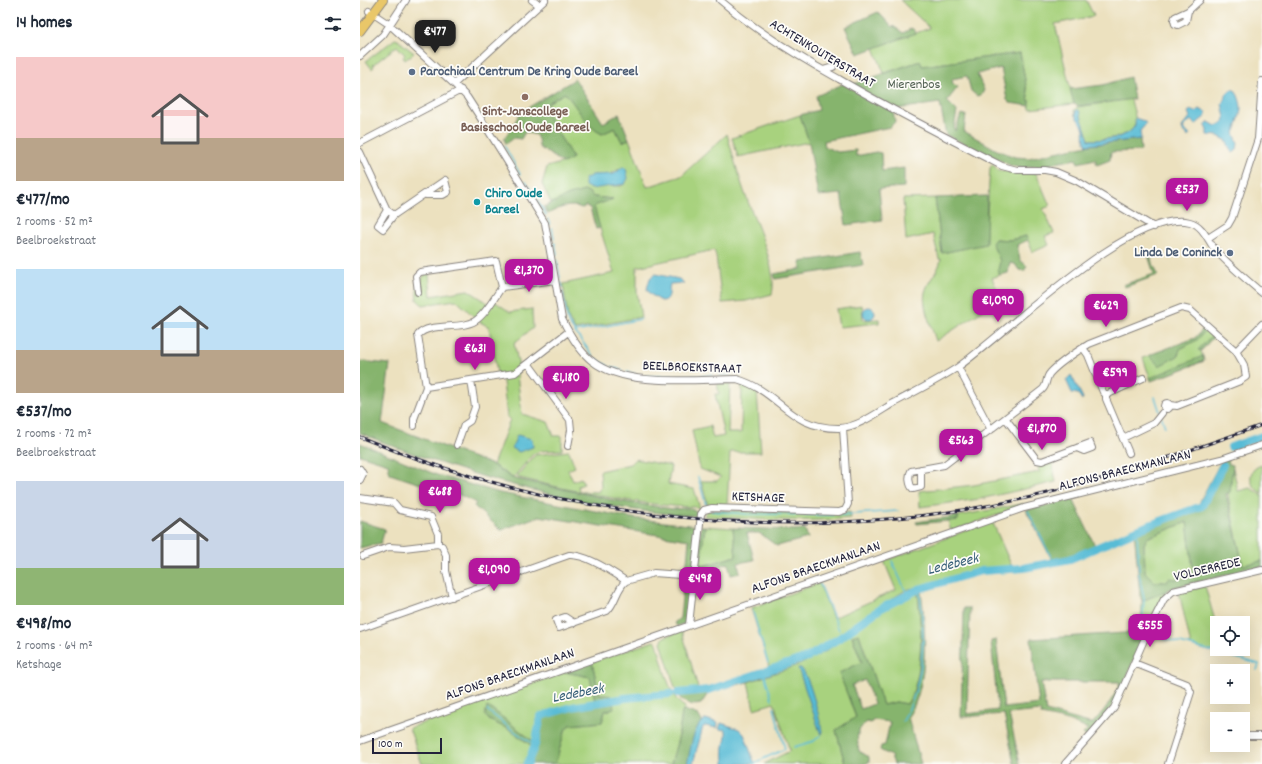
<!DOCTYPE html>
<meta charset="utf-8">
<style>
:root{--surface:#fff;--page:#f6f6f7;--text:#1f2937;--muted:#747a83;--accent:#b5179e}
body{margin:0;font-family:Dekko,sans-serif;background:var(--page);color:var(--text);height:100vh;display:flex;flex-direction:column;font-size:15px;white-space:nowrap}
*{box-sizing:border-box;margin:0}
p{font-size:13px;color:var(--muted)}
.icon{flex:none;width:22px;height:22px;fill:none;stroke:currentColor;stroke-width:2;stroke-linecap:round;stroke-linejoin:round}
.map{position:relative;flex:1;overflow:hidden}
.sheet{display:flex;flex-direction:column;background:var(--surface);width:360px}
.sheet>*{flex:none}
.fabs{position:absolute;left:850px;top:616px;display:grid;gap:8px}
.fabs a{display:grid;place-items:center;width:40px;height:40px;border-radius:0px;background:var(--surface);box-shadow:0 4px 16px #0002;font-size:20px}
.scale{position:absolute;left:12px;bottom:10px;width:70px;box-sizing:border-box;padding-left:4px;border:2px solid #22223b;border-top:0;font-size:11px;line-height:14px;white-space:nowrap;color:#22223b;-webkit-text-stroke:3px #fdfcf7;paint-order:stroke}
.price{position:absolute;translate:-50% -34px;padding:0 9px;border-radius:8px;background:var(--accent);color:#fff;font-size:13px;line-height:26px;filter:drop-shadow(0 1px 2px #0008)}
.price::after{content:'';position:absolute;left:50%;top:24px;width:12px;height:9px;margin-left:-6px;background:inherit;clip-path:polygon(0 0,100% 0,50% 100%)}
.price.current{background:#222;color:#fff}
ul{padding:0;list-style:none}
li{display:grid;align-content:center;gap:8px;height:212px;padding:0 16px}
li span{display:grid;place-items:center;height:124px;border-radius:0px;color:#555}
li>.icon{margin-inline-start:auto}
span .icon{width:72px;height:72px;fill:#fffc;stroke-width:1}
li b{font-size:17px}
h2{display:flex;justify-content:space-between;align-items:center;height:48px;padding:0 16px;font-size:17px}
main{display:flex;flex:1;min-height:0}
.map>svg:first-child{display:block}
.green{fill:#a8d27e;stroke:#657a5c;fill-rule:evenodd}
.forest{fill:#86b46d;stroke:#546b54;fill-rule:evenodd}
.water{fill:#58bcd6;stroke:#3d6f88}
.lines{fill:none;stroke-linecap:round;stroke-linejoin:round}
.stream{stroke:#58bcd6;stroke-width:1.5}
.river{stroke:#58bcd6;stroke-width:8}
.minor-casing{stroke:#87827d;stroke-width:8}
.major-casing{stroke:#87827d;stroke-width:10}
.minor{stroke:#fff;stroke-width:6}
.major{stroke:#e9c769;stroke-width:8}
.rail-casing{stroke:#22223b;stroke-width:3}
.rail{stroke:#fdfcf7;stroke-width:1.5;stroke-dasharray:4.5;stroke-linecap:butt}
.service-dot{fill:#5c6f8a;stroke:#fdfcf7;stroke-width:1.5}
.education-dot{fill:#8d6e63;stroke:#fdfcf7;stroke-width:1.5}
.culture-dot{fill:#0f9aa8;stroke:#fdfcf7;stroke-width:1.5}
.labels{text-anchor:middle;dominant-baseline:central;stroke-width:3.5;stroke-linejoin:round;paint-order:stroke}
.street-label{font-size:14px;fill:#22223b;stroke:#fdfcf7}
.service-label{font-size:14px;font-weight:bold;fill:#4e5e75;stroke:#fdfcf7;text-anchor:start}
.park-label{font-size:14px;fill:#516052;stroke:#fdfcf7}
.education-label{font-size:14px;font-weight:bold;fill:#785e54;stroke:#fdfcf7}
.culture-label{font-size:14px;font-weight:bold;fill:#0d838f;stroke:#fdfcf7;text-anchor:start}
.water-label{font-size:15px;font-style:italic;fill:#386079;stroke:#fdfcf7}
</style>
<main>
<section class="sheet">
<h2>14 homes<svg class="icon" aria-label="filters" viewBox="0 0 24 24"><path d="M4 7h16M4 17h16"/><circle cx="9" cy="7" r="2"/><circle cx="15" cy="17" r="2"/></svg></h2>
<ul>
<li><span style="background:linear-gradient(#f6c9c9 65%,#b9a48a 0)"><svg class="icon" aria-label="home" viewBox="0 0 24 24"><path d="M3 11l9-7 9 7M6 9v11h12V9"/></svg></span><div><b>€477/mo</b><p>2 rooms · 52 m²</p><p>Beelbroekstraat</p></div></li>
<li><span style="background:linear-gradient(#bfe0f5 65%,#b9a48a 0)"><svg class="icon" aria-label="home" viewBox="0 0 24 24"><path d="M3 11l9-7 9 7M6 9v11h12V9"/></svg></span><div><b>€537/mo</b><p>2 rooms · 72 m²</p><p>Beelbroekstraat</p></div></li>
<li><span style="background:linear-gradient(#c9d6e8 70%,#8fb573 0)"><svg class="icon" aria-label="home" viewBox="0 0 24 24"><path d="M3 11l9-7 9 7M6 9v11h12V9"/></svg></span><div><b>€498/mo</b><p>2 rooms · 64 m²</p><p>Ketshage</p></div></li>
</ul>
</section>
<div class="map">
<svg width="902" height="764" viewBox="0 0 902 764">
<rect width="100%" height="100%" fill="#fdfcf7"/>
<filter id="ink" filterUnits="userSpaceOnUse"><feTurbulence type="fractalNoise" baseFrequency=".025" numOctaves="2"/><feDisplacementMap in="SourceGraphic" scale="8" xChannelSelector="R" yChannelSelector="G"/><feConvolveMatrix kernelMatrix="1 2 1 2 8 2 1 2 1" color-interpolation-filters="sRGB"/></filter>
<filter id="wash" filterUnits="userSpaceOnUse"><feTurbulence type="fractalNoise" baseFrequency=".012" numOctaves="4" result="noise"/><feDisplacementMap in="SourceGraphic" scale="16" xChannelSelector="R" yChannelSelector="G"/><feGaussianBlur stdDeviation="0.9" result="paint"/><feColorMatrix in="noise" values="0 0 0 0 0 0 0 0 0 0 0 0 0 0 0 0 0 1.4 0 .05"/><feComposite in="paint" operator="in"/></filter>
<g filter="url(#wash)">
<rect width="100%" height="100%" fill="#ece1bf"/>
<path class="green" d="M 540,0 L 726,0 L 734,16 L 695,24 L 714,104 L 670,109 L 660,53 L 562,66 L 560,61 L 524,73 L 514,48 L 570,28 Z
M 35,39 L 38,40 L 54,53 L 45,60 L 43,57 L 45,55 L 37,46 L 13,65 L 14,67 L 12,69 L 6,61 Z
M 205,93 C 216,105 228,128 242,134 L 255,128 L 262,142 L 269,139 L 287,187 L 321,176 L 367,134 C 372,151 376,168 382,185 C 390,211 419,268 412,294 L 386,301 L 362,303 L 356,256 L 354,250 L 277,267 L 277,292 L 281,317 L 215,330 L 208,318 L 203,284 L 254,273 L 233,206 L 253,199 L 234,197 L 227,191 L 224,191 L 191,203 L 182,184 L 187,167 L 205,162 L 213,158 L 189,119 L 185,109 L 189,102 ZM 263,167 L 262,186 L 241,186 L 231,189 L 232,175 L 249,175 Z
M 771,99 C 772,107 777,117 775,124 C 773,138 740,140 729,140 L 719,110 L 715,112 L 715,116 L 714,110 L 717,107 Z
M 440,115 L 449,142 L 378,157 L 372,138 Z
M 633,164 L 638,171 L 676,173 L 690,206 L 683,209 L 694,233 L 685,236 L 689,245 L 673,252 L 666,236 L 650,240 L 635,239 L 634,248 L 641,261 L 638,270 L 640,275 L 632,278 L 641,299 L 576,341 C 572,327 560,304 566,289 C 570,278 579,271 581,259 L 579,259 L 573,234 L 546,240 L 543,199 L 575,198 L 582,253 L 625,244 L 630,168 Z
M 69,273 L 71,296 L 108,290 L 131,305 L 134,301 L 150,312 L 172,309 L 173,328 L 154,343 L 159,367 L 157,375 L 162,414 L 188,422 L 194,436 L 202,436 L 202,450 L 180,451 L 173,454 L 153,478 L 133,465 L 150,420 L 147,417 L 142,373 L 137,373 L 129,327 L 120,322 L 96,300 L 63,305 L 57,300 C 55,289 60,282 65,274 Z
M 502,305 L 503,320 L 519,319 L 519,323 L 479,327 L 476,309 Z
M 845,327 L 855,335 L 841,351 L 844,361 L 791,381 L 783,358 L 835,338 Z
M 357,383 L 370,383 L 368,433 L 381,433 L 382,384 L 397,391 L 401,452 L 370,452 L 367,507 L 348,506 L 341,481 L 357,481 L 361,477 L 340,469 L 332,430 L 350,426 L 353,438 L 364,436 L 355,394 L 359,394 Z
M 209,451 L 215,467 L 208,470 L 213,481 L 221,478 L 224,484 L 218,486 L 219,491 L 238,492 L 241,487 L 240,471 L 270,464 L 275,459 L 311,466 L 308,484 L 334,489 L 340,508 C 331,506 322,507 312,506 C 260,501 207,490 156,477 L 175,455 Z
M 864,460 L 845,497 L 842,497 L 861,461 Z
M 692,461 L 696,482 L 620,499 L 560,507 L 559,491 L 614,485 L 679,472 L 678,464 Z
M 902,465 L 902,493 C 888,487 886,469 902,465 Z
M 873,468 L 878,491 L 890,488 L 902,495 L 902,561 L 883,566 L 869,501 L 868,495 Z
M 663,504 L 663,506 L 591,531 L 588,521 L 598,520 L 598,516 Z
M 347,510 L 480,513 L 490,512 L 491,518 C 442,523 393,519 344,516 Z
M 632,521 L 652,567 L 621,569 L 546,590 L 505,616 L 470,643 L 432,662 L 409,667 L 391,608 L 459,583 L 473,618 L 536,590 L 524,561 Z
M 827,522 L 833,570 C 827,580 819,580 809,578 L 806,582 L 795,582 L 785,572 L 784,544 L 787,538 Z
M 345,526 L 373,528 L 376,556 L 339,567 Z
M 845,586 L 857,628 L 857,649 L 863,649 L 864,655 L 831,646 L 819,592 Z
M 807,591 L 785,631 L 781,630 L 782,601 Z
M 558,593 C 561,625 565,676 547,704 L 536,702 L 523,705 L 499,634 L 492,636 L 502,663 L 480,673 L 496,718 L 476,730 L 485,764 L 404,764 L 430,751 L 414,703 L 394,709 L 388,682 L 441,664 L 466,651 L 521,611 Z
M 322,631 L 338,688 L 316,691 L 301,642 L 304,637 Z
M 294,641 L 297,643 C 302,660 309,699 325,707 L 322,713 L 318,739 L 311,764 L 195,764 L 206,728 L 210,725 L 242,722 L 245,711 L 250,710 L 244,694 L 239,694 L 232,662 Z
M 205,672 L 230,677 L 235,700 L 203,707 L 177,719 L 174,742 L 133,710 L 129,720 L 150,730 L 172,746 L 165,764 L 62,764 L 49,728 Z"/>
<path class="forest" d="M 518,12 L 532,27 L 533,26 L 543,33 L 552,28 L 556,33 L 498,54 L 485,27 Z
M 660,53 L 670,106 L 650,103 L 647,100 L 641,68 L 617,74 L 624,90 L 622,94 L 617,96 L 611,91 L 607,76 L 592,79 L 593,84 L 598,87 L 587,101 L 597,111 L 594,129 L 595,131 L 601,114 L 606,115 L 604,131 L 637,150 L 655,157 L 669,158 L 723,146 L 780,139 L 781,151 L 751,152 L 750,160 L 737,165 L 735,159 L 718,163 L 716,159 L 690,164 L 691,169 L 677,169 L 676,166 L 661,168 L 652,166 L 586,135 L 580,103 L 536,109 L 491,85 L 560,61 L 562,66 Z
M 770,77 L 774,99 L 719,106 L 714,104 L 710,89 L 743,85 Z
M 215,79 L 243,123 L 259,114 L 269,139 L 262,142 L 255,128 L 242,134 C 226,127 217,106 205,93 L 189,102 L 185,109 L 189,119 L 213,158 L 203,163 L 179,147 L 179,142 L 176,135 L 165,132 L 161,139 L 154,138 L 146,144 L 144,139 L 161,112 Z
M 483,84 L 533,111 L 535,122 L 530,127 L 464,141 L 465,147 L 478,152 L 496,150 L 496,156 L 516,152 L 521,153 L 522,171 L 544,168 L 544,187 L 519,189 L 522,220 L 486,225 L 481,194 L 458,196 L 449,142 L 440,115 L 459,110 L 456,96 Z
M 224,191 L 227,191 L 234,197 L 253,199 L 234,206 L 240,228 L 236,229 L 230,208 L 226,206 L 222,208 C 210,203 198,208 188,214 L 184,207 L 209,195 Z
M 627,196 L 626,244 L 582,253 L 575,198 Z
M 666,236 L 668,240 L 657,245 L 660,260 L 667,266 L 664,271 L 659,270 L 655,264 L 650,263 L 648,273 L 640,275 L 638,270 L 640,261 L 632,243 L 635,239 L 650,240 Z
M 500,252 L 503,265 L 415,279 L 414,274 L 441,269 L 440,262 Z
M 789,254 L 798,275 L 765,287 L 763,285 L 794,274 L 788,255 Z
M 845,327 L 847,329 L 837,340 L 820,349 L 818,356 L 799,366 L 789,355 L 835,338 Z
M 853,334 L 855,335 L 841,351 L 838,350 Z
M 843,356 L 844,361 L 791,381 L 790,378 Z
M 0,361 L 30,364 L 22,423 L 133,465 L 152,478 L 253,500 L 313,509 L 328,508 L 338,512 L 338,516 C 226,510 104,476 0,433 Z
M 0,443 L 77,475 L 140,493 L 272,518 L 337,526 L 334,564 L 330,572 L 326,572 L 329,540 L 179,516 L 141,530 L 114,506 L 116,503 L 100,495 L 82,491 L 30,474 L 28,464 L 0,455 Z
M 868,459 L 869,464 L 873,465 L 870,492 L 866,494 L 883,565 L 902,561 L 902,567 L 815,587 L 782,601 L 780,595 L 774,530 L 838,506 L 842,497 L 845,497 L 865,460 ZM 827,522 L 833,570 C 827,580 819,580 809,578 L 806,582 L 795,582 L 785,572 L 784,544 L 787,538 Z
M 713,499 L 736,548 L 709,558 L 692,560 L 666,510 Z
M 598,516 L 598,520 L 557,524 L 556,522 Z
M 0,521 L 25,529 L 21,543 L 0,548 Z
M 341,526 L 345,526 L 340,567 L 376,556 L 373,528 L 434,530 L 445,529 L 448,538 L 417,546 L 399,533 L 387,533 L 394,560 L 378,563 L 380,573 L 371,575 L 368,563 L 336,574 Z
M 324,578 L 331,579 L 327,623 L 317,626 L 314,623 L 320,618 Z
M 561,591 C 566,627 569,686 548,717 L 561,764 L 534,764 L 531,756 L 520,750 L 521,746 L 525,745 L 530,722 L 513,720 L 511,723 L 507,722 C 495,731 497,738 499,751 L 509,757 L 509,762 L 505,764 L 485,764 L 476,730 L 496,717 L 479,673 L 502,662 L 492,636 L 499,634 L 523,705 L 536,702 L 547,704 C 566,676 561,625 558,593 ZM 505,680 L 514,704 L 501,709 L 492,685 Z
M 604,608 L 610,608 L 607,714 L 638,710 L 631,641 L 636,640 L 644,708 L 679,704 L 671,639 L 780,632 L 783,637 L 758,699 L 727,737 L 723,734 L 728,729 L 705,720 L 681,715 L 680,711 L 649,714 L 660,764 L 654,764 L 644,714 L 601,717 ZM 681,682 L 759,682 L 760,683 C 754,698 744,711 733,723 L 729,723 L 686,711 Z
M 232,662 L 239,694 L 252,696 L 254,708 L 245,711 L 242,722 L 210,725 L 206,728 L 195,764 L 165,764 L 172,746 L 150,730 L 129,720 L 125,715 L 127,707 L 133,710 L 174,742 L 177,719 L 180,714 L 203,707 L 235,700 L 230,677 L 205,672 Z
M 411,666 L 414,667 L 416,672 L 388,682 L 349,692 L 341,704 C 330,707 320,702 316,691 L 348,688 Z
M 324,710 L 338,715 L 342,721 L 336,732 L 327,764 L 311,764 L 318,739 L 322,713 Z"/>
<path class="water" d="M 872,89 L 876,91 C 878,95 881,103 881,107 C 882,110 876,130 874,133 L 878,143 L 877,150 L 873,153 L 871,151 L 866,140 L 858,136 L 847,135 L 847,130 L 845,126 L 849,122 L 856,126 L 864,122 L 865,118 L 862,104 L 867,93 Z
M 839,109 L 846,112 L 846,116 L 835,125 L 831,120 L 823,128 L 830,135 L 828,137 L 826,133 L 823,132 L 822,127 L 830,117 L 828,112 L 830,110 L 835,112 Z
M 716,110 L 719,110 L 729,140 C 742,140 767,139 774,127 C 776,124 775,121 775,118 L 784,121 L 786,124 L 780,131 L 781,139 L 727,145 C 722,139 726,133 723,127 C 720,120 714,119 716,110 Z
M 263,167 L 266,169 L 268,178 L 265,184 L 231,189 L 225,186 L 225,179 L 232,175 L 254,174 Z
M 295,274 L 319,279 L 324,283 L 310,284 C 308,292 312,300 301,301 L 290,294 L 287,289 L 290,278 Z
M503 313a6 6 0 1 1 12 0a6 6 0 1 1-12 0Z
M 711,375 L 723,398 L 722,400 L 718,394 L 712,393 L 706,380 Z
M 157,435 L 172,439 L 173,447 L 159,452 L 152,448 Z
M 438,668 L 441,668 C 450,678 459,716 462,731 L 461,735 Z
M 346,719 L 358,723 L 357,728 L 345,726 L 343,727 L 333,764 L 327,764 C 331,750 332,726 346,719 Z
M 361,723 L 379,729 L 384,734 L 395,764 L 364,764 C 364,759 363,753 364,747 C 364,742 367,737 366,730 L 359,729 Z"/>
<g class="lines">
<path class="stream" d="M 145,147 L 160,174
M 166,182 L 186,215
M 188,219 L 190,224
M 192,228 L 194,238
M 195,243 L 197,255
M 197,260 L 200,278
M 201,282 L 202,287
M 202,292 L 208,322 L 215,332 L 281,319
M 215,332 L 233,356
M 236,359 L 248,366
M 252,367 L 263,371
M 267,372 L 275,374
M 360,375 L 370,375
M 284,376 L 313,376
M 320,376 L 336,376
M 340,376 L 352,375
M 795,397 L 800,412
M 802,418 L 805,427
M 338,477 L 346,505
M 351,511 L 386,514 L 473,515
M 668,511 L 691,557
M 479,515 L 538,511
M 777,531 L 779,574 L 784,599 L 782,630
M 692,560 L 693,562
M 532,561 L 547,594
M 460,584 L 479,630
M 392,609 L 408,663
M 790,635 L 899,664 L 897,670
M 404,673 L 412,699
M 127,710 L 151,729 L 175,745
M 543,721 C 565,681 566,633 559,589
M 434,747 L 454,741 L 461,735
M 394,763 L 425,749 L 414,708"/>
<path class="river" d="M 871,447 L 902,436
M 318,693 L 349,690 L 448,657 L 481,637 L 520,609 L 559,589 L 621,571 L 664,568 L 710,559 L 787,526 L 842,506 L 863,465
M 167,764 L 175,745 L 181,716 L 212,707 L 265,698 L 310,694"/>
</g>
</g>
<g filter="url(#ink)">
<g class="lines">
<defs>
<path id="minor" d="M 172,0 L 179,5
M 360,0 C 396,31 437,56 479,79 C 532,110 587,138 642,166 L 657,170 L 685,170 L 696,172 L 717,181 L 794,227
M 9,11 L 30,25 L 94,84 L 107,97 L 123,122 L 185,223 L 202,319 C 209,333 219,351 232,361 C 265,388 336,379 377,379 C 421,392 428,429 480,428 C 498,427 517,413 532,404 C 554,392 577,381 598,367 C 645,334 773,207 830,222 C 842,225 847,238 853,247 C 867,264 886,279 902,293
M 828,11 L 826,21 L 818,25 L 815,24 L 814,20 L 815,17 L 828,11 L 840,0
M 0,56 L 23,35 L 46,0
M 463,70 L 473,67
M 94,84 L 185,0
M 0,143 L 101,90
M 0,152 L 27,210 L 34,215 L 85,180 L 88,192 L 83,195 L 66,195
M 27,210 L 18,225 L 23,229 L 34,215
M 848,238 L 868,225 L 872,218 L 898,139 L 902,81
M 142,287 L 195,280
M 58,292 L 56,276 L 60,272 L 136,261 L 142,287
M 723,348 L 728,355 L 743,392 L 746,395 L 746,399 L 769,453
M 168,363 L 210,420 L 211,430 L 208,446
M 598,367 L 631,430
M 66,387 L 155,373 L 208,332
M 746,395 L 783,378
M804 406a3 3 0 1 1 6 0a3 3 0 1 1-6 0Z
M 810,405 L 817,406 L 880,381 L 886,377 L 884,365 L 876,351 L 902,324
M 646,419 L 677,460 L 682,461 L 730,443 L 732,448 L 724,451 L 717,448
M 54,426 L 54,419 L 66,387 L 58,335 C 69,322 101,330 115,321 C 126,314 134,298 142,287
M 763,438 L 794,423 L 802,413
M 97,445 L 104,425 L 110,421 L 115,407 L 111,380
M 0,469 L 3,474 L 0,480
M 561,469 L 561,487 L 553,489 C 549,485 548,476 551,471 L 584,465 L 682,390 C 688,385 685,378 690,373 C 700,362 716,352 729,344 L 821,308 L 830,310 L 876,351
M 0,498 L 34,503 L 40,510 L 71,517 L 78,534 L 78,544 L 82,546 L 86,555 L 86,571 L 92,597
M 3,556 L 29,547 L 44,548 L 78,544
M 214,623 L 205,617 L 196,620 L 199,628 L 247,611 C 256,603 256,589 266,581
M 329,625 L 341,514 L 344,510 L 352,508 L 479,512 L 485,510 L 488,504 L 483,428
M 0,629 L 209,555 C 225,554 253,572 266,581 L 294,573 L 334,576
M 774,663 L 827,684 L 831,692 L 808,764
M 887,736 L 902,736
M 0,741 L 664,508 L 861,459 L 902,445
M 705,764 L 754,708 L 788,631 L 804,599 L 813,591 L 902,570"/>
<path id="major" d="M 0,31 L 23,0"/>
</defs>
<use href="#minor" class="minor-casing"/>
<use href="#major" class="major-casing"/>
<use href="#minor" class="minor"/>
<use href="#major" class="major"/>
<defs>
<path id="rail" d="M 0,437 C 205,522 435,545 653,501 C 738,483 820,454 902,425"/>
</defs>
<use href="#rail" class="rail-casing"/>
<use href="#rail" class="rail"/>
</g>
</g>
<g class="service-dot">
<circle cx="52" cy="72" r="4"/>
<circle cx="870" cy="253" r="4"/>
</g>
<circle class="education-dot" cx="165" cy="97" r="4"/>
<circle class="culture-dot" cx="117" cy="202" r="4"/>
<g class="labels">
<g class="street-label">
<text transform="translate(462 54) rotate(31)">ACHTENKOUTERSTRAAT</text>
<text transform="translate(332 368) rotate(2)">BEELBROEKSTRAAT</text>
<text transform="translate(765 471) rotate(-14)">ALFONS BRAECKMANLAAN</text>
<text transform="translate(398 498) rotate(2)">KETSHAGE</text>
<text transform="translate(456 568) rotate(-19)">ALFONS BRAECKMANLAAN</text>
<text transform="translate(847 570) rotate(-13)">VOLDERREDE</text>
<text transform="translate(150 675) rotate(-19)">ALFONS BRAECKMANLAAN</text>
</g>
<g class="service-label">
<text x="60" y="72">Parochiaal Centrum De Kring Oude Bareel</text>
<text x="862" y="253" text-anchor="end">Linda De Coninck</text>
</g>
<g class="park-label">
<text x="554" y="85">Mierenbos</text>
</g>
<g class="education-label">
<text x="165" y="112">Sint-Janscollege<tspan x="165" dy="16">Basisschool Oude Bareel</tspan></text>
</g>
<g class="culture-label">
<text x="125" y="194">Chiro Oude<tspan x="125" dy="16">Bareel</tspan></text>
</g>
<g class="water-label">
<text transform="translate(593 565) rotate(-14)">Ledebeek</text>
<text transform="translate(218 694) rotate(-11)">Ledebeek</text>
</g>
</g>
</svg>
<div class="fabs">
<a><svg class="icon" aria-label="locate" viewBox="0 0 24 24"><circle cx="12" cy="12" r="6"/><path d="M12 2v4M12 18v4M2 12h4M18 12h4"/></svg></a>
<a>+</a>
<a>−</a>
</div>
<div class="scale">100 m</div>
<b class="price current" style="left:75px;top:54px">€477</b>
<b class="price" style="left:827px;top:212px">€537</b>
<b class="price" style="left:169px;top:293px">€1,370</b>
<b class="price" style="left:638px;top:323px">€1,090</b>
<b class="price" style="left:746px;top:328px">€629</b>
<b class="price" style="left:115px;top:371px">€631</b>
<b class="price" style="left:755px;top:395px">€599</b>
<b class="price" style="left:206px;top:400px">€1,180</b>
<b class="price" style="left:682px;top:451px">€1,870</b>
<b class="price" style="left:601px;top:463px">€563</b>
<b class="price" style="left:80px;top:514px">€688</b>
<b class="price" style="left:134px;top:592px">€1,090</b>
<b class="price" style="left:340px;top:601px">€498</b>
<b class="price" style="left:790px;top:648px">€555</b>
</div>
</main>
